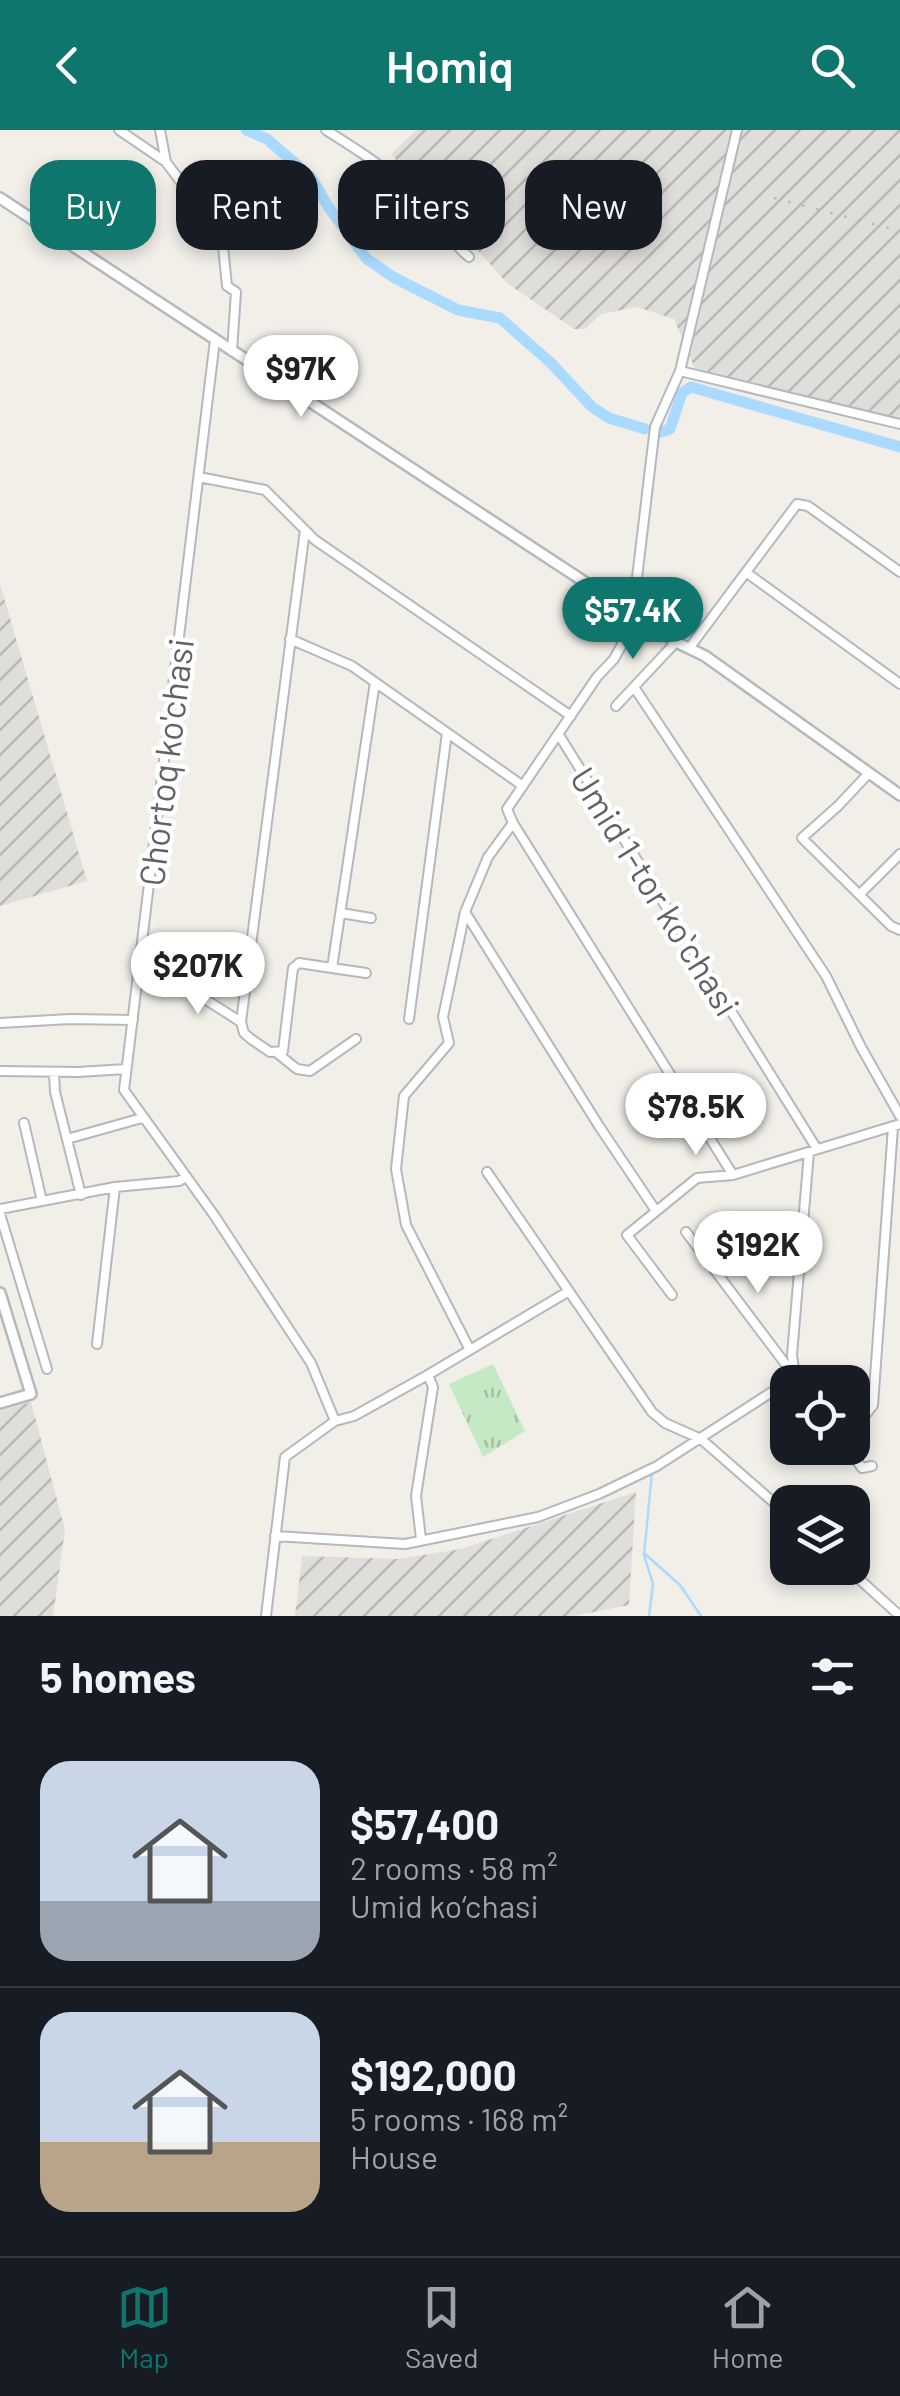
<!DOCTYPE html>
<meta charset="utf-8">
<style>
:root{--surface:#171b24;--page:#20242c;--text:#f1f3f6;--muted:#9ea1a6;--line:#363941;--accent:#0f766e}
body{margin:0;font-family:Barlow,sans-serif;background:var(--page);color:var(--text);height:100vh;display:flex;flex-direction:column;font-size:38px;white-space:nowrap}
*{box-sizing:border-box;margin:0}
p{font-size:32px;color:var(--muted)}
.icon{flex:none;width:55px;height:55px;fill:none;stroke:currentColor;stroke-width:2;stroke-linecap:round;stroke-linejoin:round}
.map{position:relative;height:1486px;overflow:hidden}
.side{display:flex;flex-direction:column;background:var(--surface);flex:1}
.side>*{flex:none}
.hud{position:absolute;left:30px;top:30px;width:840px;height:90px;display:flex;gap:20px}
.fabs{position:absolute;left:770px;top:1235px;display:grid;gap:20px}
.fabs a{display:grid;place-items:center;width:100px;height:100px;border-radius:20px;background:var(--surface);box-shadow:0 5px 15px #0003;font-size:50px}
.price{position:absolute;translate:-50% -85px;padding:0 22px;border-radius:35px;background:#fff;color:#222;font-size:32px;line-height:65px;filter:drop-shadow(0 2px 5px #0008)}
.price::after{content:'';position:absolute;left:50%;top:60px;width:30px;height:22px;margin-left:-15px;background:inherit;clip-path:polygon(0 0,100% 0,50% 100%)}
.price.on{background:var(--accent);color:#fff}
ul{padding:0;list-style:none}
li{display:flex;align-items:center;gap:30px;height:250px;padding:0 40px}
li+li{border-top:2px solid var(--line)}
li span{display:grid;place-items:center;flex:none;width:280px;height:200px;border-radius:30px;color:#555}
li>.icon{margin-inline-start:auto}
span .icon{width:120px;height:120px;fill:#fffc;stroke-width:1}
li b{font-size:42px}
h2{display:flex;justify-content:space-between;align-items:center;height:120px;padding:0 40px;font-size:42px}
.tag{padding:0 35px;border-radius:30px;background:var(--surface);box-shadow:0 5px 15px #0003;font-size:35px;line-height:90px}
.tag.on{background:var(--accent);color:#fff}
header{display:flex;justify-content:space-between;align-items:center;height:130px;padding:0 40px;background:var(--accent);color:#fff;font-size:45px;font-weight:600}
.tabs{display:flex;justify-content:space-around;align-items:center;height:140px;border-top:2px solid var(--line);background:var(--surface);font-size:28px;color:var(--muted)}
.tabs a{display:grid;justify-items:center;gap:5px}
.tabs .on{color:var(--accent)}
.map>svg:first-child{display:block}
.industrial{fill:url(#industrial-furrows)}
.grass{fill:url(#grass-tufts)}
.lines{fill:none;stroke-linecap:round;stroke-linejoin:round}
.stream{stroke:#aadaff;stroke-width:2.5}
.river{stroke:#aadaff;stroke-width:11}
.minor-casing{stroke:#b5b8bc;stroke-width:12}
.tertiary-casing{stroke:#b5b8bc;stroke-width:14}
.minor{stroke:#fff;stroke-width:8}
.tertiary{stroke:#fff;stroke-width:9}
.rail{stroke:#b6b7b8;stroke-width:2.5;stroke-dasharray:2.5 12;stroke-linecap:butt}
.labels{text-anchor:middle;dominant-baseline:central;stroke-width:9;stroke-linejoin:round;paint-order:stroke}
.street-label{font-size:35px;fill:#5f6368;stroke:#fff}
</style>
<header><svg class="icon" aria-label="back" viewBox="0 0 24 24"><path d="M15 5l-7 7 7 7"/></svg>Homiq<svg class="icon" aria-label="search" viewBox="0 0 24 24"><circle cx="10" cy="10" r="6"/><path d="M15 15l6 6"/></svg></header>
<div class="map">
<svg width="900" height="1486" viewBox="0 0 900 1486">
<defs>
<pattern id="industrial-furrows" width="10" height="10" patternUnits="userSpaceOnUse" patternTransform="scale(2.5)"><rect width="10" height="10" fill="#e0deda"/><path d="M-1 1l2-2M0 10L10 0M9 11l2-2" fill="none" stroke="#b9b8b5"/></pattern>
<pattern id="grass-tufts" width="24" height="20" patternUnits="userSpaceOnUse" patternTransform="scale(2.5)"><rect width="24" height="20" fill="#c5e8c5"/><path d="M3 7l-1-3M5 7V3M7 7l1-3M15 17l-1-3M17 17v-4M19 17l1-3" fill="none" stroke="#a3c0a4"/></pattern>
</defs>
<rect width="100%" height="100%" fill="#f1efe8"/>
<path class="industrial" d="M 416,0 L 900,0 L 900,288 L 695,239 L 674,189 L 637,177 L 601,184 L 585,199 L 574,199 L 507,153 L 391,24 Z
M 0,454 L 87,751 L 0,776 Z
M 31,1272 L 65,1400 L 53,1486 L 0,1486 L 0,1281 Z
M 636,1362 L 629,1475 L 574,1486 L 295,1486 L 302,1426 L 398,1429 L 461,1419 Z"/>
<path class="grass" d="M 493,1234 L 525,1301 L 483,1327 L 449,1254 Z"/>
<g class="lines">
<path class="stream" d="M 645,1424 L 680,1455 L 701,1486
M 649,1486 L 653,1454 L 644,1425 L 652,1342"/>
<path class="river" d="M 246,0 L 267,9 L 311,47 L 329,78 L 367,129 L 393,147 L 458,180 L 500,188 L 551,233 L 592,277 L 609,288 L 645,299
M 661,302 L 670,299 L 682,263 L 691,257 L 900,317"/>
<defs>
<path id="minor" d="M 119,0 L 166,32 L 222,107 L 227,156 L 236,162 L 232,221
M 160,0 L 166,32
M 326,0 C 361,22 393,42 421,73 C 438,91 450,111 469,127
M 215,210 L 124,960 L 214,1085 L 311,1233 L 335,1291
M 680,241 L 900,294
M 199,347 L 265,360 L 315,410 L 571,586
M 747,443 L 900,554
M 624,479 L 636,456 L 655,297 L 680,241 L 737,0
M 290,509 L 352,536 L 523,656
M 690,517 L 797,374 L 808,376 L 900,442
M 634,557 L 826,846 L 861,917 L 900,986
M 616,576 L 676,512
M 559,605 L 817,1019
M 869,643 L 838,676 L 802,708 L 891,796 L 900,800
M 513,693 L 733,1045
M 861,763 L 900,724
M 465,782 L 599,996 L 656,1081
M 341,783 L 371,788
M 142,822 L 152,825 L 200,866 L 241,892 L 244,903 L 251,909 L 270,922 L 283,921 L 293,838 L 299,833 L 332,838 L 375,552
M 332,838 L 366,843
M 409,889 L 447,603
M 241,892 L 305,400
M 0,893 L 70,889 L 133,890
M 277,923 L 297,939 L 310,941 L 356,909
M 0,941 L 78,942 L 126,939
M 54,943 L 55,962 L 81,1065
M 24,993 L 42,1071
M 67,1009 L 142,988
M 487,1042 L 652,1282 L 665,1293 L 701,1309 L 788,1385
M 0,1079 L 115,1057 L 179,1051 L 186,1047
M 0,1084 L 47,1239
M 686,1102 L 799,1252
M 672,1165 L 627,1105 L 697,1048 L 733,1045 L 900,994
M 97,1214 L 115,1057
M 470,1220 L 406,1095 L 396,1039 L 404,966 L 449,913 L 443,887 L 465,782 L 488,727 L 513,693 L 507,679 L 597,547 L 614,529 L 637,487
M 852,1286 L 867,1283 L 873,1275 L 893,997
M 848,1318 L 862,1338 L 872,1336
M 275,1406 L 405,1414 L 538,1387 L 599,1364 L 657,1336 L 795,1247 L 792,1225 L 809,1022
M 421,1409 L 416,1366 L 433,1257 L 428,1245
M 847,1438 L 900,1486
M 266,1486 L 285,1327 L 335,1291 L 354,1286 L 426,1246 L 569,1161"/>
<path id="tertiary" d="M 0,68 L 676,512 L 705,526 L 900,665
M 0,1163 L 31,1264 L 0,1273"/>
</defs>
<use href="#minor" class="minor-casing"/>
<use href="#tertiary" class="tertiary-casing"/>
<use href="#minor" class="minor"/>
<use href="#tertiary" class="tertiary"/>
<path class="rail" d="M 774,68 L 900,101"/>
</g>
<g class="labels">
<g class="street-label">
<text transform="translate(165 632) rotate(-83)">Chortoq ko'chasi</text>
<text transform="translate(656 761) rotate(58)">Umid 1-tor koʻchasi</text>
</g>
</g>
</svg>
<div class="fabs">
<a><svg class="icon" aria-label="locate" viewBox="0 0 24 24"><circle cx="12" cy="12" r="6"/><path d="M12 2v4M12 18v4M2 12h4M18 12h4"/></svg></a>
<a><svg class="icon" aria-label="layers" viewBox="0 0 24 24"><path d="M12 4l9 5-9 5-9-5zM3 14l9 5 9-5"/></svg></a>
</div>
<b class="price" style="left:301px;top:290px">$97K</b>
<b class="price on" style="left:633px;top:532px">$57.4K</b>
<b class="price" style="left:198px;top:887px">$207K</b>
<b class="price" style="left:696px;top:1028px">$78.5K</b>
<b class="price" style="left:758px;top:1166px">$192K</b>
<div class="hud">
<a class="tag on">Buy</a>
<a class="tag">Rent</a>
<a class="tag">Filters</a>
<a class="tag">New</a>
</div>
</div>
<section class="side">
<h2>5 homes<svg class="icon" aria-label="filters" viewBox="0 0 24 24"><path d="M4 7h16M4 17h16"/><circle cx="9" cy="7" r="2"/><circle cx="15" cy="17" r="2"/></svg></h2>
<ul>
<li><span style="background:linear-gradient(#c9d6e8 70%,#9aa5b1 0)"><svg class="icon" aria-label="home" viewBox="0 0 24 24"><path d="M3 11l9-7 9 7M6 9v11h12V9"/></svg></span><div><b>$57,400</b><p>2 rooms · 58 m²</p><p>Umid ko‘chasi</p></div></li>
<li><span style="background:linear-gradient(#c9d6e8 65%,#b9a48a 0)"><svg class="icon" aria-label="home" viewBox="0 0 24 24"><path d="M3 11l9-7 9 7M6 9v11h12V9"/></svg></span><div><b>$192,000</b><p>5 rooms · 168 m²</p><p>House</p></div></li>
</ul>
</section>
<nav class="tabs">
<a class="on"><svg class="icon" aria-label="map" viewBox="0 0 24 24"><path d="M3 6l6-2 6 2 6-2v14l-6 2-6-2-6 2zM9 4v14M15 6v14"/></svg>Map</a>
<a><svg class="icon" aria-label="saved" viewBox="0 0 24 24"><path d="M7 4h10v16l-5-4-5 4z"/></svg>Saved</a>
<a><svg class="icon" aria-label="home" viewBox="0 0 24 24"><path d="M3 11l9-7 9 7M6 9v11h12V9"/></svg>Home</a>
</nav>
